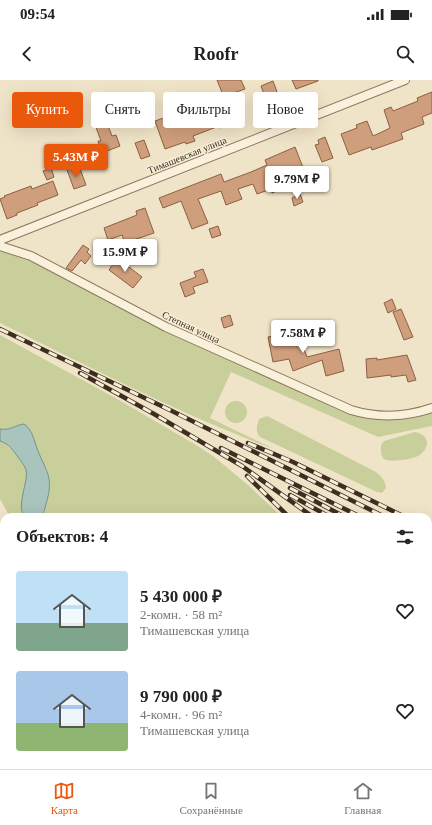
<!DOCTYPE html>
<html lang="ru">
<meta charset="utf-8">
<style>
:root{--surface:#fff;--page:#f2f2f2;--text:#222;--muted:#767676;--line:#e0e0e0;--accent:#ea580c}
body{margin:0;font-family:"Times New Roman",serif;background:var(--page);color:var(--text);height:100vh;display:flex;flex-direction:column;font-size:15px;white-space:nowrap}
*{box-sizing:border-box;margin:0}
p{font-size:13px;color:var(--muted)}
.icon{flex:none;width:22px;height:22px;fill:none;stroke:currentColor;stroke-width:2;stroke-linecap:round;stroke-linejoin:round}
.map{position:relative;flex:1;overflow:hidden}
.side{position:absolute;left:0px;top:433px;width:432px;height:256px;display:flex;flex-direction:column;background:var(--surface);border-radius:12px 12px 0 0;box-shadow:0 4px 16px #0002}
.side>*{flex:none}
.hud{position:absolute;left:12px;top:12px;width:408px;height:36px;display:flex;gap:8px}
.price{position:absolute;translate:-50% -34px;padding:0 9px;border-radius:4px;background:#fff;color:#222;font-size:13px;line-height:26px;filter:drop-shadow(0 1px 2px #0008)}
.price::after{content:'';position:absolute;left:50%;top:24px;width:12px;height:9px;margin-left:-6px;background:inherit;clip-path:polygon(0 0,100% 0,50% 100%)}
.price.current{background:var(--accent);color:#fff}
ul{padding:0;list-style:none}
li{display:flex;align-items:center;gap:12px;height:100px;padding:0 16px}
li span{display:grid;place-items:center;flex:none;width:112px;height:80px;border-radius:4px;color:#555}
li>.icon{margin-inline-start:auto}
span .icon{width:48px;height:48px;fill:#fffc;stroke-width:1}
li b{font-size:17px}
h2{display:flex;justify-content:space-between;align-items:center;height:48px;padding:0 16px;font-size:17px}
.tag{padding:0 14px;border-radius:4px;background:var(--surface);box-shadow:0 4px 16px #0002;font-size:14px;line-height:36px}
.tag.current{background:var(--accent);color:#fff}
.status{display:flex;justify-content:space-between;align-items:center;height:28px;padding:0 20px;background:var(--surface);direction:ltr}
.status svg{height:11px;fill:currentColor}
header{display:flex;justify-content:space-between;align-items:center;height:52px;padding:0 16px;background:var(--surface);font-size:18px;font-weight:700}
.tabs{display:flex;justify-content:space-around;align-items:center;height:56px;border-top:1px solid var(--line);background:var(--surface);font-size:11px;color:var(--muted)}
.tabs a{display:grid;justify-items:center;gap:2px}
.tabs .current{color:var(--accent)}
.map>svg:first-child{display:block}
.farmland{fill:#e6deb5}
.green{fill:#c9cf9b}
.water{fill:#a9c4bc;stroke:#6f938a}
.building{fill:#cf9f7d;stroke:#8d5f41}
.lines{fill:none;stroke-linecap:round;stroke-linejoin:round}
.service-casing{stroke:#8d765c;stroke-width:5.5}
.minor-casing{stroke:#8d765c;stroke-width:10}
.service{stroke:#faf1dc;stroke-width:4}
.minor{stroke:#faf1dc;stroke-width:8}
.rail-casing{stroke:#3d2e20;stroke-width:4.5}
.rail{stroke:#f7eed8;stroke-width:3;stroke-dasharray:9;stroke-linecap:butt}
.labels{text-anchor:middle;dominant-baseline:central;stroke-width:3;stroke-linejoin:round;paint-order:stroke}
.street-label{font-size:10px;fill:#3d2e20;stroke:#f7eed8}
</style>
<div class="status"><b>09:54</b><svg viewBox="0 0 49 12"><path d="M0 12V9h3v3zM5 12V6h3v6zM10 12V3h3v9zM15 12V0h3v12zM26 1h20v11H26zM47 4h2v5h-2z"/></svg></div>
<header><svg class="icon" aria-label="back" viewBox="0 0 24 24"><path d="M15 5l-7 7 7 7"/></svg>Roofr<svg class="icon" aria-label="search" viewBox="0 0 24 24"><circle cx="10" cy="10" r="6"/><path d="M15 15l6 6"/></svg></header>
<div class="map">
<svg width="432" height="689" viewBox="0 0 432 689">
<rect width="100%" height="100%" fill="#f0e4c8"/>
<path class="farmland" d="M 4,511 L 4,685 L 143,685 L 140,689 L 0,689 L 0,512 Z"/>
<path class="green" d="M 0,171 L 19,177 L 47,188 L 170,254 L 347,332 L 380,339 L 397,339 L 432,332 L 432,346 L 378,357 L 231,292 L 210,338 L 274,369 C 179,334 90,287 0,243 Z
M 0,255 L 119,320 L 196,365 L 213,376 L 248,405 L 282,437 L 40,437 L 44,433 L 50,405 L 47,390 L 37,371 L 32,353 L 19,345 L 7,350 L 0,349 Z
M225 332a11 11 0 1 1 22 0a11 11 0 1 1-22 0Z
M 267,336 L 271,338 L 376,392 C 382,397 385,400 386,408 L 382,413 L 377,412 L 260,357 C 255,351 257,346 259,339 Z
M 415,352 C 431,355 430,369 418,376 C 413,379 389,383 384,379 C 380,375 381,370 381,365 L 384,361 Z
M 0,361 C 10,365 27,383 27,395 C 26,406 15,430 27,437 L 10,437 L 0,419 Z
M 4,484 L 4,511 L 0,512 L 0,486 Z
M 428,522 L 432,524 L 432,588 L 428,584 Z
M 428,612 L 432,616 L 432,689 L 420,689 L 415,685 L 428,685 Z"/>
<path class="water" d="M 24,344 C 33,350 34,361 38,371 C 47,393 54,398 46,424 C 45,429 44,433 40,437 C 36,437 28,438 25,436 C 15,428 29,401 26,390 C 25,386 21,381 18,377 C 13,370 9,364 0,361 L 0,349 C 10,351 15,345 24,344 Z"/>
<path class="building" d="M 217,0 L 241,0 L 245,9 L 233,13 L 243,40 L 220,48 L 219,46 L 193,56 L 195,61 L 186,64 L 185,62 L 165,69 L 155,41 L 183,31 L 189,45 L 212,36 L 206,21 L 223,15 Z
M 292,0 L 318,0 L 318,1 L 296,9 Z
M 273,1 L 280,20 L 268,25 L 261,6 Z
M 432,12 L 432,33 L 422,37 L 424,44 L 401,53 L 403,59 L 372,70 L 371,67 L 349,75 L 341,54 L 357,48 L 356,45 L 367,41 L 373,56 L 384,51 L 390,48 L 384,30 L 391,27 L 393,31 L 418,21 L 417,18 Z
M 105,38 L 112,56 L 116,55 L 120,66 L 102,73 L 98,61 L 101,61 L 94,42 Z
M 325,57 L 333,78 L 322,82 L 315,65 L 319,64 L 318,60 Z
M 144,60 L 150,76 L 141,79 L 135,63 Z
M 295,67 L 304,90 L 301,91 L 303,96 L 278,106 L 279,110 L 272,113 L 271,109 L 257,114 L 253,104 L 238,109 L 242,119 L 226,125 L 221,111 L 198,119 L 208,143 L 192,149 L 181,121 L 163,128 L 159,118 L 221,94 L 224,102 L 251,92 L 267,85 L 265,80 Z
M 79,86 L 86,105 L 74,109 L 67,90 Z
M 51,88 L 54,97 L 47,100 L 43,91 Z
M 53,101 L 58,115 L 37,123 L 38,125 L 17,133 L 17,135 L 7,139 L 0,119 L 5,117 L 4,116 L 31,106 L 32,109 Z
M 300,114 L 303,122 L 294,126 L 292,118 Z
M 145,128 L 154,153 L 125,163 L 122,155 L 108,160 L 104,148 L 137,135 L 136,131 Z
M 218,146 L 221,155 L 212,158 L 209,149 Z
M 83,165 L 89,169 L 87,172 L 91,176 L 85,184 L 81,180 L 72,191 L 66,188 Z
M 117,178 L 142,197 L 133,208 L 109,190 Z
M 203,189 L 208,202 L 193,207 L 195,213 L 185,217 L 180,203 L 196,197 L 194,192 Z
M 392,219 L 396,229 L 388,233 L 384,223 Z
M 401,229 L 413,257 L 404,260 L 393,232 Z
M 230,235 L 233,245 L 224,248 L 221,238 Z
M 292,249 L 296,266 L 302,264 L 307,277 L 339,269 L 344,291 L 326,296 L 322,280 L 293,291 L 289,279 L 273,282 L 268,257 L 285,253 L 284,251 Z
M 407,275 L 416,300 L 408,302 L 406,295 L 391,297 L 391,295 L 367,298 L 366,279 L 377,278 L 377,280 Z"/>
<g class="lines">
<defs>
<path id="service" d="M 367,685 L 372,689"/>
<path id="minor" d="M 0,160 L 405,0
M 0,166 L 31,176 L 166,247 L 351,330 C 377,338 406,337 432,328
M 409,685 L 414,689"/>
</defs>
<use href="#service" class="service-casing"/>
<use href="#minor" class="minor-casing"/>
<use href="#service" class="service"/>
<use href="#minor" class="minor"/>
<defs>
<path id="rail" d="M 0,249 L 172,331 L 385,437
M 80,293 L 154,334 L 242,386 L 313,437
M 248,363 L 293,382 L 405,437
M 221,368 L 361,437
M 247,396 L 289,437
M 290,408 L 345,437
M 290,415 L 330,437
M 428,448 L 432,450
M 428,458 L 432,460
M 428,470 L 432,472
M 428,478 L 432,480
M 0,479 L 4,478
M 428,486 L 432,488
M 428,497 L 432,499
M 428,514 L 432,516
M 428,591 L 432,595
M 428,601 L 432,606"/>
</defs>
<use href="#rail" class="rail-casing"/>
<use href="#rail" class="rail"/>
</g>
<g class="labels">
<g class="street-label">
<text transform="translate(187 75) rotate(-22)">Тимашевская улица</text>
<text transform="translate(191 247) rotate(25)">Степная улица</text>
</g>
</g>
</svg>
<b class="price current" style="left:76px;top:98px">5.43M ₽</b>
<b class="price" style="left:297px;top:120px">9.79M ₽</b>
<b class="price" style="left:125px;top:193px">15.9M ₽</b>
<b class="price" style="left:303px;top:274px">7.58M ₽</b>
<div class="hud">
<a class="tag current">Купить</a>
<a class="tag">Снять</a>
<a class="tag">Фильтры</a>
<a class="tag">Новое</a>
</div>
<section class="side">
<h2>Объектов: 4<svg class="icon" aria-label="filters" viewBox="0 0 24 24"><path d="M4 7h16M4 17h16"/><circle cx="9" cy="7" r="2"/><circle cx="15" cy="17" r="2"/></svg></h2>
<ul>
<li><span style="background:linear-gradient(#bfe0f5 65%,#7fa58c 0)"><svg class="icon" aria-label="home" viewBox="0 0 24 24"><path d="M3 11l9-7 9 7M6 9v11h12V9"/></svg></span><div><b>5 430 000 ₽</b><p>2-комн. · 58 m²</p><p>Тимашевская улица</p></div><svg class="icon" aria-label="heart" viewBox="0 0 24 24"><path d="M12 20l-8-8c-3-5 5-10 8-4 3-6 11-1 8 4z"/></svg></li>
<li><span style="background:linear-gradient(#a9c7e8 65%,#8fb573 0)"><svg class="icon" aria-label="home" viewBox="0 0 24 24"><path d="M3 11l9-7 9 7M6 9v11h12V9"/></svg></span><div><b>9 790 000 ₽</b><p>4-комн. · 96 m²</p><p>Тимашевская улица</p></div><svg class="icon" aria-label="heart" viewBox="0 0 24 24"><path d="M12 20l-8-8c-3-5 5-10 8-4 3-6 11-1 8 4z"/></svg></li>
</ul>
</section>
</div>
<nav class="tabs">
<a class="current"><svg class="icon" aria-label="map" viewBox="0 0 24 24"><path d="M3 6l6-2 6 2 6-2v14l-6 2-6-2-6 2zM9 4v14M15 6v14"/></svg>Карта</a>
<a><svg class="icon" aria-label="saved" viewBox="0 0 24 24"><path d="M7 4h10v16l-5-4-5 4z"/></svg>Сохранённые</a>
<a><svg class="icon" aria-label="home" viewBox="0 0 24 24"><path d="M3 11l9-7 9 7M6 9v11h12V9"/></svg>Главная</a>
</nav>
